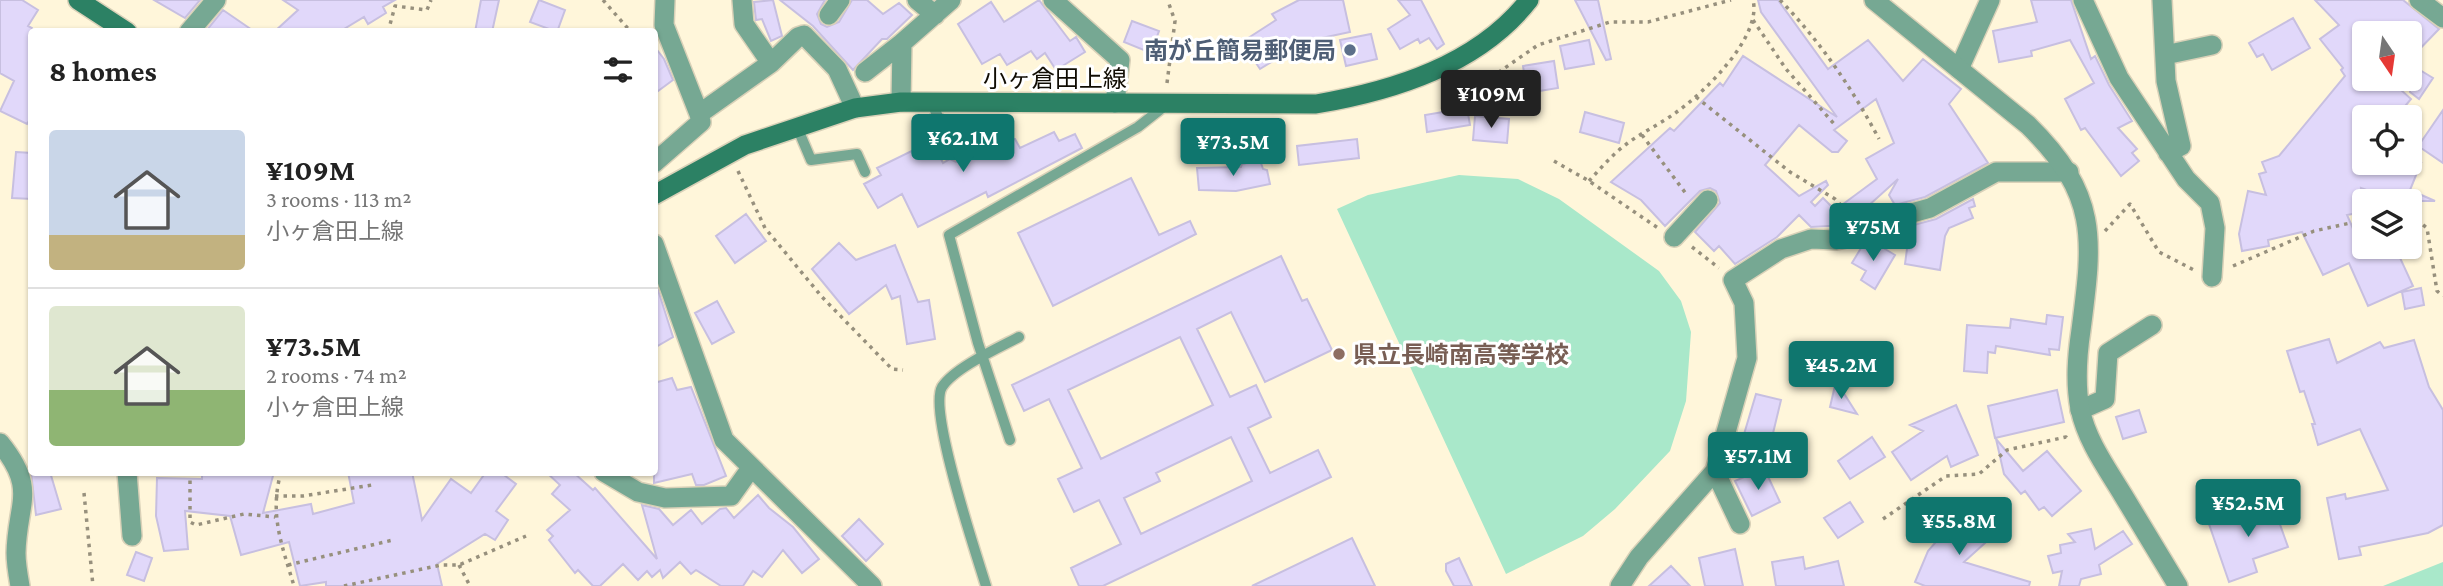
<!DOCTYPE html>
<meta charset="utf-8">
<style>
:root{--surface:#fff;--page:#f2f2f2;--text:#222;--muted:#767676;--line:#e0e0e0;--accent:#0f766e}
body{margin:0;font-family:"Crimson Pro","Noto Sans JP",serif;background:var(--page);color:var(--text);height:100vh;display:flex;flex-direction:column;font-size:26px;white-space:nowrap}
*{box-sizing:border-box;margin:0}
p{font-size:23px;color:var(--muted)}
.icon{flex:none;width:38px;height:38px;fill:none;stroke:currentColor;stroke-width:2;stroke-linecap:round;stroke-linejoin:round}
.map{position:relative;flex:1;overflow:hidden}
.panel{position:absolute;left:28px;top:28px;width:630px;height:448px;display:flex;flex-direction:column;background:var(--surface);border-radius:7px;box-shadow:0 2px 5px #0004}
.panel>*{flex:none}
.needle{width:46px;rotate:167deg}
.tools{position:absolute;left:2352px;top:21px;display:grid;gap:14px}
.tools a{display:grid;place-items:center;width:70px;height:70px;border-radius:7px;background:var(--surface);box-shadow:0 2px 5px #0004;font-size:35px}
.price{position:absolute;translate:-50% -60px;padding:0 16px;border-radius:7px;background:var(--accent);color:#fff;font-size:23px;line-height:46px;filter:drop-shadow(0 2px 4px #0008)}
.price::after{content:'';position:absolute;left:50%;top:42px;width:21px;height:16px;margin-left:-10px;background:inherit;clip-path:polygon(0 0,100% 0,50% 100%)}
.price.selected{background:#222;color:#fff}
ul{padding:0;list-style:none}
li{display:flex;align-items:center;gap:21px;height:175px;padding:0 21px}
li+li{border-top:2px solid var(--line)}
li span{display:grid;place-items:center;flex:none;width:196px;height:140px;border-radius:7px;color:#555}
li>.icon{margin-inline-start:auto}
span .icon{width:84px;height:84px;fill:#fffc;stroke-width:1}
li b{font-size:30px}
h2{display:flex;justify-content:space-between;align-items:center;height:84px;padding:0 21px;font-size:30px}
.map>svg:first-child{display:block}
.green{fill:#a9e8ca}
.building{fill:#e1d8fa;stroke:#c7bfe0;stroke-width:2;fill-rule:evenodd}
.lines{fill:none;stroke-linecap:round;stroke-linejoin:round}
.service-casing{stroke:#d9d1b8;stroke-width:13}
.minor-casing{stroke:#d9d1b8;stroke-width:22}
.tertiary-casing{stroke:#d9d1b8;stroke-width:22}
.secondary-casing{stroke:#d9d1b8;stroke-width:22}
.path{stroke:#97907d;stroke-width:3.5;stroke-dasharray:3.5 5;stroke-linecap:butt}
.service{stroke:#76a893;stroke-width:10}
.minor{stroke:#76a893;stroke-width:19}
.tertiary{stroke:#76a893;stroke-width:19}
.secondary{stroke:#2c8164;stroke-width:19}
.service-dot{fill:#5c6f8a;stroke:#fff;stroke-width:2.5}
.education-dot{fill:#8d6e63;stroke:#fff;stroke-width:2.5}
.labels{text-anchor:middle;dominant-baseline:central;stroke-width:6;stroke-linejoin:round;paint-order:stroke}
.service-label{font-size:24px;font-weight:bold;fill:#4e5e75;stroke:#fff;text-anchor:end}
.street-label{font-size:24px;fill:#100c03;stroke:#fff}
.education-label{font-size:24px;font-weight:bold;fill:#785e54;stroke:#fff;text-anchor:start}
</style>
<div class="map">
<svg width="2443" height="586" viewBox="0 0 2443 586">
<rect width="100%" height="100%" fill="#fff6da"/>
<path class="green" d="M 1459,175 L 1518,179 L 1559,199 L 1659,271 L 1681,301 L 1691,332 L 1686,401 L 1670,451 L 1615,509 L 1583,536 L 1506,574 L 1337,209 L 1368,195 Z
M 2443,562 L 2443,586 L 2383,586 Z"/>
<path class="building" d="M 0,0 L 22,0 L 38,10 L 28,26 L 32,28 L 32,116 L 27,124 L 0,111 L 14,81 L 0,73 Z
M 154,0 L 200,0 L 185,18 Z
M 283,0 L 395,0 L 383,7 L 386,13 L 368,24 L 364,17 L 339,32 L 274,32 L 298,10 Z
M 481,0 L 499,0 L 492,32 L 475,32 Z
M 539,0 L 565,10 L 557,32 L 530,22 Z
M 773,0 L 782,36 L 771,41 L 762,19 L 756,20 L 754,2 Z
M 780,0 L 825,0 L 817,14 L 821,24 L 827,27 L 839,22 L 852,0 L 867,0 L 883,14 L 899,3 L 912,15 L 887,39 L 882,39 L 853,70 L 813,26 Z
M 1039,0 L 1070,41 L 1076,37 L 1085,52 L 1056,70 L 1045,53 L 1037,59 L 1031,51 L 1007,65 L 1000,54 L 982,64 L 958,24 L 991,2 L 1004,22 Z
M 1299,0 L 1343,0 L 1350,32 L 1303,42 L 1260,69 L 1242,42 L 1276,20 L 1272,14 Z
M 1398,0 L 1421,0 L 1444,44 L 1437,49 L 1429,38 L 1420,43 L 1418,39 L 1400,49 L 1388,29 L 1410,15 Z
M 1575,0 L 1598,0 L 1611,59 L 1606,60 Z
M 1758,0 L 1778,0 L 1828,69 L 1868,40 L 1903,81 L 1923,59 L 1961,89 L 1949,104 L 1988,163 L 1925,197 L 1895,205 L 1889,195 L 1898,179 L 1847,225 L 1811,227 L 1799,215 L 1777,237 L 1735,264 L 1719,246 L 1714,251 L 1695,232 L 1720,203 L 1716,191 L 1710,188 L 1700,191 L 1665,226 L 1641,200 L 1611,182 L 1670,128 L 1674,131 L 1720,83 L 1723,86 L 1743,56 L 1837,117 L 1761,12 ZM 1876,99 L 1894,143 L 1866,159 L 1877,179 L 1835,210 L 1823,198 L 1815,206 L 1811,202 L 1828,185 L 1826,181 L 1799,196 L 1765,165 L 1799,125 L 1832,152 L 1838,152 L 1847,141 L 1834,130 Z
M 2031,0 L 2071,0 L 2091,59 L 2095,56 L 2109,85 L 2132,121 L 2118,128 L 2137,149 L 2132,153 L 2139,161 L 2121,176 L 2085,128 L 2081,130 L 2065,99 L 2094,83 L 2070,40 L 2031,51 L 2032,56 L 1999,62 L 1993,31 L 2037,22 Z
M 2315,0 L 2403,0 L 2439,29 L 2410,59 L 2410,33 L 2364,33 L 2364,79 L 2389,79 L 2411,99 L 2396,117 L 2364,117 L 2364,163 L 2421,163 L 2410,190 L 2435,201 L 2397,201 L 2361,188 L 2363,212 L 2347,215 L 2361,247 L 2395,247 L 2413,286 L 2368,306 L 2349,263 L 2323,275 L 2302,232 L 2268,240 L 2269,246 L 2242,251 L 2239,234 L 2248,191 L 2266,195 L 2259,174 L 2266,172 L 2262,162 L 2279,156 L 2345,76 L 2341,70 L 2343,68 L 2320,39 L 2339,25 Z
M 223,10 L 255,32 L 206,31 Z
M 2293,18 L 2310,48 L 2272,70 L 2263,54 L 2257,57 L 2249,43 Z
M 1132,21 L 1159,31 L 1151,53 L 1124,42 Z
M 1371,34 L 1377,59 L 1346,66 L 1340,40 Z
M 1589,40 L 1594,64 L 1565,69 L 1560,46 Z
M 654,46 L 664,59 L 673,80 L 654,94 Z
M 1554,61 L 1558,88 L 1527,93 L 1523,66 Z
M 2410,64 L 2433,78 L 2419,99 L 2410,92 Z
M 1467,108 L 1470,125 L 1427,132 L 1425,115 Z
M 2443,110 L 2443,163 L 2421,148 L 2421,142 Z
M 1585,112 L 1624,123 L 1619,143 L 1580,132 Z
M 1475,116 L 1509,119 L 1507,143 L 1473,140 Z
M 1054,132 L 1059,141 L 1075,134 L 1082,148 L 988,197 L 986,192 L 918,227 L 902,194 L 878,208 L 864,184 L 881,175 L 877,168 L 932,141 L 943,163 L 950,159 L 956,162 L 962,159 L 963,152 L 987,140 L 1015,139 L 1020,148 Z
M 1357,139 L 1359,158 L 1299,165 L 1297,146 Z
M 16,152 L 32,153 L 32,199 L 12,198 Z
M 1260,160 L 1263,169 L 1267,170 L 1270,184 L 1236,191 L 1199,190 L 1197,168 L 1241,167 L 1242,164 Z
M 1131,178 L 1159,235 L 1190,221 L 1196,234 L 1053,306 L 1018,233 Z
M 1973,199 L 1975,206 L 1969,208 L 1973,218 L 1949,228 L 1945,236 L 1940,270 L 1905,264 L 1910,226 L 1936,219 Z
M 746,214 L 766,241 L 735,263 L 716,236 Z
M 839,243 L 856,260 L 895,245 L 918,302 L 929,300 L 935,339 L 907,344 L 900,296 L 892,299 L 886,285 L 849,314 L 812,269 Z
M 1875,243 L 1895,255 L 1875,289 L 1861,280 L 1866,271 L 1852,263 L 1861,248 Z
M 1281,256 L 1302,301 L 1307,299 L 1332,350 L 1265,382 L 1231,312 L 1197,329 L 1230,397 L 1256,385 L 1271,417 L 1248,428 L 1270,473 L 1318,450 L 1331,477 L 1103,586 L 1079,586 L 1071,568 L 1121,544 L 1099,500 L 1074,512 L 1058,479 L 1082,468 L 1049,399 L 1024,411 L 1012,385 ZM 1180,337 L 1213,405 L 1101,459 L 1068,390 ZM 1231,437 L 1252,481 L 1141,534 L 1124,498 L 1160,481 L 1156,473 Z
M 2421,288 L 2424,305 L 2405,309 L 2402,292 Z
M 658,290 L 673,337 L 654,348 L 654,291 Z
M 717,301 L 734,332 L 712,344 L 695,313 Z
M 2047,315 L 2063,317 L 2059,350 L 2049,349 L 2050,355 L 1996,346 L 1995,353 L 1988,352 L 1987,373 L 1964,371 L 1967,325 L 2010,328 L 2011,319 L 2046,324 Z
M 2329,339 L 2337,363 L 2380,342 L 2384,348 L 2414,340 L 2429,387 L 2443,410 L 2443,525 L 2428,533 L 2359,547 L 2361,555 L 2339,559 L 2327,498 L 2345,494 L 2346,499 L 2388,490 L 2360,429 L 2318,445 L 2312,424 L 2315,424 L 2304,391 L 2300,392 L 2287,351 Z
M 672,378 L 677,390 L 691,387 L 726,476 L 704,485 L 696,485 L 692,474 L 654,483 L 654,383 Z
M 1836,381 L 1857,414 L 1830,407 Z
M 2057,390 L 2064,422 L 1995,438 L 1988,406 Z
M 1756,394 L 1781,400 L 1767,458 L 1739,451 Z
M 1956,405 L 1978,455 L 1951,467 L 1947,456 L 1911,480 L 1892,452 L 1923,431 L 1910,425 Z
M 2139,410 L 2146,432 L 2123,439 L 2116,417 Z
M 1872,437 L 1885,457 L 1850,479 L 1838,461 Z
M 1996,439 L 2023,471 L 2047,451 L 2081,491 L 2052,516 L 2044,507 L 2039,510 L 2025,491 L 2021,494 L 2004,474 Z
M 1764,468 L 1780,502 L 1752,516 L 1735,481 Z
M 31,472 L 50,472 L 61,509 L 36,515 Z
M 202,472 L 274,472 L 263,513 L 311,504 L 313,514 L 354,503 L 348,472 L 412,472 L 422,520 L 451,479 L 471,493 L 486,472 L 500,472 L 516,484 L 496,511 L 508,520 L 495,540 L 485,534 L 437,564 L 442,586 L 326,586 L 326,582 L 300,586 L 289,542 L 241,555 L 230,516 L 185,511 L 188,549 L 164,551 L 156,516 L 157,478 L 202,479 Z
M 546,472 L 573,472 L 593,490 L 595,488 L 657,559 L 642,505 L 659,509 L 673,525 L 691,510 L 702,524 L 720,509 L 726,508 L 734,518 L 758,495 L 769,508 L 793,527 L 819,559 L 802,573 L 783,550 L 762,577 L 753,571 L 743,586 L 721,586 L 696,570 L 691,574 L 680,562 L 663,578 L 660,570 L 652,577 L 647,571 L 638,580 L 623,564 L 600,586 L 593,586 L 578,570 L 575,573 L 549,540 L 553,536 L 547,530 L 570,510 L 552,494 L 560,485 Z
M 1955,501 L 1986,542 L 1964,562 L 2030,582 L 2029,586 L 1925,586 L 1915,582 L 1928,551 L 1948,528 L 1938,516 Z
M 1850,502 L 1863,522 L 1838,538 L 1824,518 Z
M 2272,502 L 2288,547 L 2253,559 L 2257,572 L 2229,582 L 2209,524 Z
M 859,519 L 883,544 L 866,561 L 842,536 Z
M 2091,529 L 2095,549 L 2123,531 L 2132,544 L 2099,565 L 2101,574 L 2081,579 L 2079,586 L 2059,586 L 2062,571 L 2053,573 L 2048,556 L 2061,553 L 2060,545 L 2075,542 L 2068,534 Z
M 1352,538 L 1375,586 L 1252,586 Z
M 1735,549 L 1743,586 L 1705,586 L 1699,558 Z
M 136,552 L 152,558 L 144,581 L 127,575 Z
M 1803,557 L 1805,569 L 1838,561 L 1844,586 L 1776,586 L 1772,562 Z
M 1459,558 L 1472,586 L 1454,586 L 1446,571 L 1446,564 Z
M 1671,566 L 1690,586 L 1649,586 Z"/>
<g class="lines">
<defs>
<path id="service" d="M 931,102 L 956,154
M 797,127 L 811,160 L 857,154 L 865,172
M 1010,440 L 978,343 L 949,235 L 1138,127 L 1166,105
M 986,586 C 976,553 928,411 942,387 C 954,368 998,348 1019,337"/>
<path id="minor" d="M 665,0 L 664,25 L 699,114 L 771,63 L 798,37 L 804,35 L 837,69 L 855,108
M 742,0 L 744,24 L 771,63
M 917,0 L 935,15
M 1053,0 L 1120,60 L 1115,103
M 2083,0 L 2119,78 L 2186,179 L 2210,203 L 2215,228 L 2212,277
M 2162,0 L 2166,81 L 2181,146 L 2168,153
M 2419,0 L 2443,18
M 829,15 L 840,0
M 189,32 L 216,0
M 2165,55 L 2212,45
M 1959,69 L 1990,0
M 865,72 L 902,43
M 901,102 L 902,43 L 951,0
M 654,163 L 701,122 L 699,114
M 1674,237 L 1708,200
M 654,244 L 724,440 L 872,586
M 2080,410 L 2105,399 L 2108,353 L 2152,325
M 0,443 C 38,490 17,502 16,553 C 16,564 18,575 20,586
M 1715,471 L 1740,524
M 127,472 L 132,536
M 604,472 L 638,492 L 665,498 L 731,496 L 751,468
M 1620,586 L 1639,557 L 1715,471 L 1747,358 L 1744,303 L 1733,280 L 1781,249 L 1811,239 L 1836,240 L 1867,234 L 1901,216 L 1930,208 L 1996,172 L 2069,172"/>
<path id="tertiary" d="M 1874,0 L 2028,125 C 2099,195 2093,238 2081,330 C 2077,357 2075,382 2080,409 C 2087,441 2106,467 2123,495 C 2141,525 2160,556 2178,586"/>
<path id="secondary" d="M 78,0 L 127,32
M 654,195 L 745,145 L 855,108 L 901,102 L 1316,104 C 1393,91 1478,65 1529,0"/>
</defs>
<use href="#service" class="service-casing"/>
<use href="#minor" class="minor-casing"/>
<use href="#tertiary" class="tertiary-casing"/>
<use href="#secondary" class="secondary-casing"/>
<path class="path" d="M 603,0 L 631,32
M 1780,0 C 1820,41 1852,88 1879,139
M 1753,20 L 1786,69 L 1835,125
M 388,32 L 395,6 L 427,10 L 431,0
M 1456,82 L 1459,87 L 1473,90 L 1538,45 L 1610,22 L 1648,22 L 1731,0
M 1167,83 L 1175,21 L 1169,4 L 1171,0
M 1696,97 L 1790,172 L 1835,199 L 1852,217
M 1642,135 L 1687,195
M 1554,161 L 1589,181 L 1658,228
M 738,171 L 765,228 L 822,297 L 892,369 L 903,370
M 1589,181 C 1600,169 1611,156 1624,146 C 1640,133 1661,124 1678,111 C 1706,91 1762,36 1753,0
M 2410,214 L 2427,228 L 2437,291 L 2443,296
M 2105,231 L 2130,204 L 2159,252 L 2194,270
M 1692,247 L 1719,268
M 2233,266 L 2314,231 L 2364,220
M 190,472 L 190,522 L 196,525 L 244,514 L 275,517
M 281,472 C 269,515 282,545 294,586
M 84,493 L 93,586
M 275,496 L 303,496 L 372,485
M 1883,519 L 1946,476 L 1979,474 L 2007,450 L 2066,437 L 2069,442
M 288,565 L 393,540
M 459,565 L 470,586
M 344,586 L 441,565 L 459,565 L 526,536"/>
<use href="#service" class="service"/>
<use href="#minor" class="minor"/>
<use href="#tertiary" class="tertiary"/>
<use href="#secondary" class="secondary"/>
</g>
<circle class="service-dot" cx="1350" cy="50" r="7"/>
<circle class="education-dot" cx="1339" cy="354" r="7"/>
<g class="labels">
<g class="service-label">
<text x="1336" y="50">南が丘簡易郵便局</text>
</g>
<g class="street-label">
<text x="1055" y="78">小ヶ倉田上線</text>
</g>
<g class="education-label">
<text x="1353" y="354">県立長崎南高等学校</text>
</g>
</g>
</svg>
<div class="tools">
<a><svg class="needle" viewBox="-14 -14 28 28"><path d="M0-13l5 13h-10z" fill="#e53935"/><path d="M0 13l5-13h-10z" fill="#767676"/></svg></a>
<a><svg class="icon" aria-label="locate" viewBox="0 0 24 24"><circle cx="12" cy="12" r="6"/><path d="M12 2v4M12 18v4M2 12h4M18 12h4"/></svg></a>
<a><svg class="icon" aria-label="layers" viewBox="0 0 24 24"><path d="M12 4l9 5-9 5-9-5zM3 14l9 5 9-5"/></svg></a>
</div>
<b class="price selected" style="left:1491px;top:130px">¥109M</b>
<b class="price" style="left:963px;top:174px">¥62.1M</b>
<b class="price" style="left:1233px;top:178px">¥73.5M</b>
<b class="price" style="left:1873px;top:263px">¥75M</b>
<b class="price" style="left:1841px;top:401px">¥45.2M</b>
<b class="price" style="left:1758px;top:492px">¥57.1M</b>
<b class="price" style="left:2248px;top:539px">¥52.5M</b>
<b class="price" style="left:1959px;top:557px">¥55.8M</b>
<section class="panel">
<h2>8 homes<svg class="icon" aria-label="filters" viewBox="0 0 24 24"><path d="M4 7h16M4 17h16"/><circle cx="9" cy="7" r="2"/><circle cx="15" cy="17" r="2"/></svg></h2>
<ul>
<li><span style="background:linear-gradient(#c9d6e8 75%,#c2b280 0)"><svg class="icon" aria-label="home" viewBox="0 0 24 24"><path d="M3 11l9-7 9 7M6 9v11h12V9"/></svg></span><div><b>¥109M</b><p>3 rooms · 113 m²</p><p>小ヶ倉田上線</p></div></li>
<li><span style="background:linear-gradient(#dfe7d0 60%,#8fb573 0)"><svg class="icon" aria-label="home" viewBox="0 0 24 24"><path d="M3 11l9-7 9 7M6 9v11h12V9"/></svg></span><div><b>¥73.5M</b><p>2 rooms · 74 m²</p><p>小ヶ倉田上線</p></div></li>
</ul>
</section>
</div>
